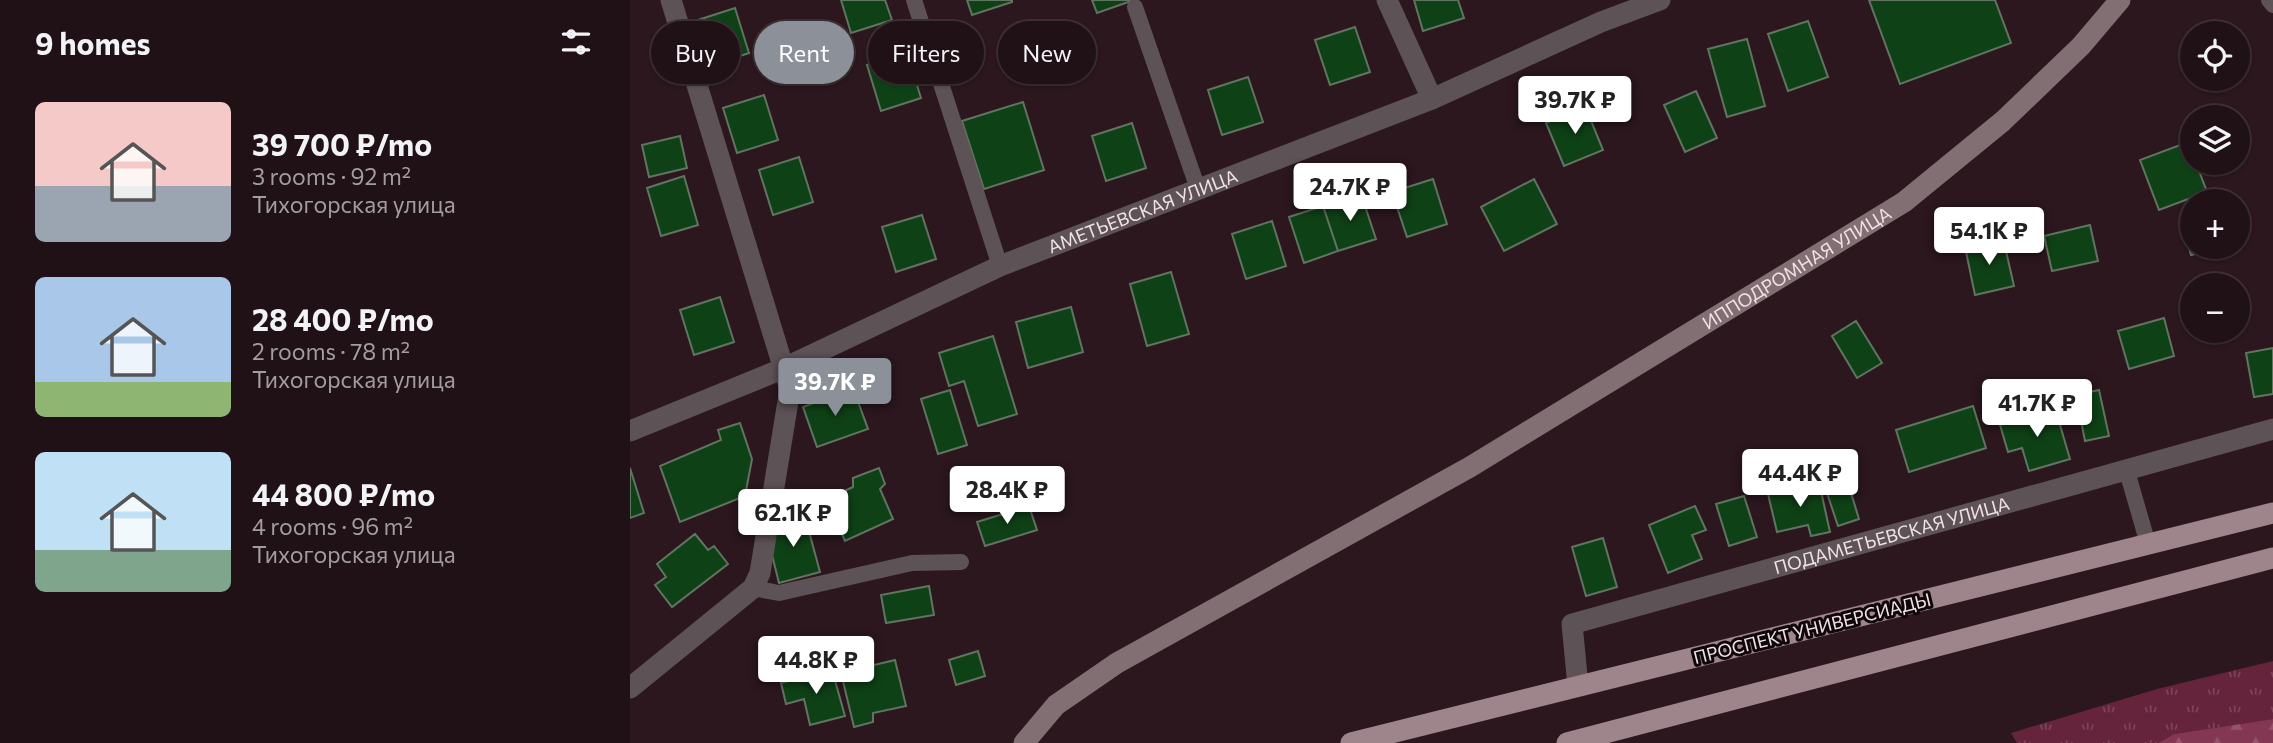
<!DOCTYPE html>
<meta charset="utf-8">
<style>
:root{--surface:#201116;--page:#2d1f23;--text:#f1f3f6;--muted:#a29da1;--line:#3d3135;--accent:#8c9099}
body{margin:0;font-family:Commissioner,sans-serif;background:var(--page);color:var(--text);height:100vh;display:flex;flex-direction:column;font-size:26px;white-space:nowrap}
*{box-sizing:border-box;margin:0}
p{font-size:23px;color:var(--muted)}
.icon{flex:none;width:38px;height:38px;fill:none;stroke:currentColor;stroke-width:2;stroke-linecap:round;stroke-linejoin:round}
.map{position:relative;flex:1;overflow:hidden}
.panel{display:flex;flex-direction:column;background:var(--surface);width:630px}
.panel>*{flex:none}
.guide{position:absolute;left:21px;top:21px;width:665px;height:63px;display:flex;gap:14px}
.fabs{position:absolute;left:1550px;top:21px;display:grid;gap:14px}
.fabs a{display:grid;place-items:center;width:70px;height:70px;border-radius:50%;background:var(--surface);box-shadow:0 2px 5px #0004,0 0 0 2px var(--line);font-size:35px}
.price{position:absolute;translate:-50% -60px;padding:0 16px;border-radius:7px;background:#fff;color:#222;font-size:23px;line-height:46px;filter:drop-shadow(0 2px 4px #0008)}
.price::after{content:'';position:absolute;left:50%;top:42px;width:21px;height:16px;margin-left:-10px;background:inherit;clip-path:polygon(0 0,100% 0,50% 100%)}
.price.on{background:var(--accent);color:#fff}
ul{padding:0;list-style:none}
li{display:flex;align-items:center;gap:21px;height:175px;padding:0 35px}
li span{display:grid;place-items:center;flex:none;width:196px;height:140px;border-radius:10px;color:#555}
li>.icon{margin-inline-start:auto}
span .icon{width:84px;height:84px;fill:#fffc;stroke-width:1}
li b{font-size:30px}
h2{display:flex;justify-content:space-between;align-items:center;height:84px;padding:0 35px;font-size:30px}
.pill{padding:0 24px;border-radius:32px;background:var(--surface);box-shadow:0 2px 5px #0004,0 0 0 2px var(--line);font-size:24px;line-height:63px}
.pill.on{background:var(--accent);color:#fff}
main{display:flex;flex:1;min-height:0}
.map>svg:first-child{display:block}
.grass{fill:url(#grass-tufts)}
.forest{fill:url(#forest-firs)}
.building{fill:#0f4116;stroke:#617361;stroke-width:2}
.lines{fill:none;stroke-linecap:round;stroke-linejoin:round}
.lane{stroke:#5d5255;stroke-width:16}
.street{stroke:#5d5255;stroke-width:21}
.secondary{stroke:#816f73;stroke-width:21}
.primary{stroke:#9d858b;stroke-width:21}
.labels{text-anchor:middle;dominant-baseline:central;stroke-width:6;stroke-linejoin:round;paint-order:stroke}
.street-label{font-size:18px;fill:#f1e1e5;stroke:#0e0608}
</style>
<main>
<section class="panel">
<h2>9 homes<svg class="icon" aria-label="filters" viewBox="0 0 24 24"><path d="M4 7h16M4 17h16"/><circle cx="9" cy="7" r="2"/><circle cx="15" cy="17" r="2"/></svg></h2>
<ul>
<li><span style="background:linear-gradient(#f6c9c9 60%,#9aa5b1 0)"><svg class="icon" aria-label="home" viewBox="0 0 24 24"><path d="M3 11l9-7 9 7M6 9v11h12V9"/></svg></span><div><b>39 700 ₽/mo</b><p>3 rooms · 92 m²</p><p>Тихогорская улица</p></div></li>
<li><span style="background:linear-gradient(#a9c7e8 75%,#8fb573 0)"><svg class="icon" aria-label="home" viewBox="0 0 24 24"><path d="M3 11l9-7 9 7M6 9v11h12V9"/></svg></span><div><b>28 400 ₽/mo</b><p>2 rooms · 78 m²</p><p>Тихогорская улица</p></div></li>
<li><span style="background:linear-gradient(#bfe0f5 70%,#7fa58c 0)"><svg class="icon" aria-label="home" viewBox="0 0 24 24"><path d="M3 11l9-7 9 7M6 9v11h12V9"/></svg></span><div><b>44 800 ₽/mo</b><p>4 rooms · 96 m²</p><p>Тихогорская улица</p></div></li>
</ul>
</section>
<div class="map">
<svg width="1643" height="743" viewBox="0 0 1643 743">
<defs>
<pattern id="grass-tufts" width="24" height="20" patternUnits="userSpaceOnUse" patternTransform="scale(1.75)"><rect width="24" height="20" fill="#65243b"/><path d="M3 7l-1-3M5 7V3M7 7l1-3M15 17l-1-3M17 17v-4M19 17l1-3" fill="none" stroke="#7c4457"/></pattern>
<pattern id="forest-firs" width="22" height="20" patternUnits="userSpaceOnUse" patternTransform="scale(1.75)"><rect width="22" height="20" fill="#843752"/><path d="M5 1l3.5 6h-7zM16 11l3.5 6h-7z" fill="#96546b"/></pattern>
</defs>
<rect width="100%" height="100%" fill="#2b171d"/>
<path class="grass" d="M 1643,661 L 1643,719 L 1544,734 L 1528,743 L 1387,743 L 1381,733 L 1527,689 Z"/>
<path class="forest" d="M 1643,719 L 1643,743 L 1528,743 L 1544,734 Z"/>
<path class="building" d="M 211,0 L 255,0 L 262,20 L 221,33 Z
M 337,0 L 382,0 L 382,2 L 342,15 Z
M 462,0 L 504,0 L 467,13 Z
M 784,0 L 828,0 L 834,18 L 793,31 Z
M 1239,0 L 1365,0 L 1381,43 L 1270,84 Z
M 105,8 L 119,53 L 79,66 L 65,21 Z
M 1178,21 L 1198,77 L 1158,91 L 1138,34 Z
M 725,27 L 740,72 L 700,85 L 685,40 Z
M 1117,39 L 1135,106 L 1097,117 L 1078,49 Z
M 277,53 L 291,98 L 251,111 L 237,65 Z
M 618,77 L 633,122 L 592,135 L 578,90 Z
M 1066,91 L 1087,138 L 1055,152 L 1034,105 Z
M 134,95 L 148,140 L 107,153 L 93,108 Z
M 393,102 L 414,170 L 354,189 L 332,121 Z
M 955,106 L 973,150 L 934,166 L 916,123 Z
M 502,123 L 516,168 L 476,181 L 462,136 Z
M 50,136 L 57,168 L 19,177 L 12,145 Z
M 1558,142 L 1563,163 L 1566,163 L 1577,192 L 1529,210 L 1510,160 Z
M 169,157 L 183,202 L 143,215 L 129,170 Z
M 54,176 L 68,225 L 31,236 L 17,188 Z
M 803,179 L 817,224 L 777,237 L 762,192 Z
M 904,179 L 927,224 L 874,251 L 851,207 Z
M 731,194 L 746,239 L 708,251 L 693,206 Z
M 693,206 L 708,251 L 674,263 L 659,217 Z
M 292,215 L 306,259 L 266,272 L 252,227 Z
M 1608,219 L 1614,242 L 1608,244 Z
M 642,221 L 656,266 L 616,279 L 602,234 Z
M 1460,225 L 1468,261 L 1422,271 L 1414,236 Z
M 1563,231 L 1563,247 L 1595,247 L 1561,255 L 1555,233 Z
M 1373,238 L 1384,286 L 1345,295 L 1335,247 Z
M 541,272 L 559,334 L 517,346 L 500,284 Z
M 90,297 L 104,342 L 64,355 L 50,310 Z
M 441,307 L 453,352 L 398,368 L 386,322 Z
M 1534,318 L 1544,356 L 1499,369 L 1488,331 Z
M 1226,321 L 1252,363 L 1227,378 L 1202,336 Z
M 363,336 L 387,414 L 348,426 L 334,381 L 319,386 L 309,353 Z
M 1643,348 L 1643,394 L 1624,397 L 1616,353 Z
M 223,388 L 238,429 L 187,447 L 173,407 Z
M 320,390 L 337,445 L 308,454 L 291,399 Z
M 1469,390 L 1479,436 L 1455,441 L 1446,395 Z
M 1343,406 L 1356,448 L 1279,472 L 1266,430 Z
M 1425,408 L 1440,459 L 1399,471 L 1392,448 L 1378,452 L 1370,425 Z
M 110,423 L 122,459 L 115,496 L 50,522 L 30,466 L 91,440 L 88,430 Z
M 0,468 L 14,513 L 0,518 Z
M 249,468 L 255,484 L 250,489 L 263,519 L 215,541 L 197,499 L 223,487 L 223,478 Z
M 1189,482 L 1200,532 L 1181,536 L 1178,525 L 1147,532 L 1138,494 Z
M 1218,483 L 1229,519 L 1208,526 L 1196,490 Z
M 1114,496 L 1127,537 L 1099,546 L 1086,504 Z
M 399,506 L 407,530 L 355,546 L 347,522 Z
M 1065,506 L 1076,530 L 1062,535 L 1072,559 L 1038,573 L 1019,525 Z
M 174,513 L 190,572 L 149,583 L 140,547 L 143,522 Z
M 65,534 L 78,550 L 84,546 L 98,564 L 42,607 L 25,585 L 36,577 L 27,564 Z
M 973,538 L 987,587 L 956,596 L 942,547 Z
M 299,586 L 304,615 L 256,623 L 251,595 Z
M 348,651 L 355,676 L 326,685 L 319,660 Z
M 265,660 L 276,706 L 243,713 L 243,722 L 224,727 L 211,673 Z
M 202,670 L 215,716 L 180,725 L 174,699 L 156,704 L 151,683 Z"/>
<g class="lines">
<path class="lane" d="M 284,0 L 370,266
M 1639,0 L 1643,5
M 505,7 L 568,189
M 1496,468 L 1518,544
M 123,588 L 149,593 L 282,563 L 331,562"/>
<g class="street">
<path d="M 757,0 L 802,99"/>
<path id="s1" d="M 0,431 L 152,369 L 370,266 L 802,99 L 971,22 L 1030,0"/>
<path id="s2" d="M 948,686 L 942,624 L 1643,429"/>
<path d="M 0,688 L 123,588 L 130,573 L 160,389 L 41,0"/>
</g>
<path class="secondary" id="s3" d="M 394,743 L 426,705 L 487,663 L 840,467 L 1274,202 L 1373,121 L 1451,46 L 1490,0"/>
<path class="primary" d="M 721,743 L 1643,513
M 937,743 L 1643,558"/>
</g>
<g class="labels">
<g class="street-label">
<text stroke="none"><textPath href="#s1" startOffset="558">АМЕТЬЕВСКАЯ УЛИЦА</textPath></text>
<text stroke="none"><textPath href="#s3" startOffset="910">ИППОДРОМНАЯ УЛИЦА</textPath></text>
<text stroke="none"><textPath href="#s2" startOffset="394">ПОДАМЕТЬЕВСКАЯ УЛИЦА</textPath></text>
<text transform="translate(1182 628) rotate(-14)">ПРОСПЕКТ УНИВЕРСИАДЫ</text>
</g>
</g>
</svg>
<div class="fabs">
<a><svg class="icon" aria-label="locate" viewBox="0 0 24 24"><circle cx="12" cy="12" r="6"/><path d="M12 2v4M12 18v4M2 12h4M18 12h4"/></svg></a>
<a><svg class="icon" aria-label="layers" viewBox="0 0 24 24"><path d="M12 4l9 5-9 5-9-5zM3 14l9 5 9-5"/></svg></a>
<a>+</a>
<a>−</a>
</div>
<b class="price" style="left:945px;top:136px">39.7K ₽</b>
<b class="price" style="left:720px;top:223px">24.7K ₽</b>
<b class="price" style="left:1359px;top:267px">54.1K ₽</b>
<b class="price on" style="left:205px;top:418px">39.7K ₽</b>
<b class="price" style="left:1407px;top:439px">41.7K ₽</b>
<b class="price" style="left:1170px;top:509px">44.4K ₽</b>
<b class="price" style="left:377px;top:526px">28.4K ₽</b>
<b class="price" style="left:163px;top:549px">62.1K ₽</b>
<b class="price" style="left:186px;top:696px">44.8K ₽</b>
<div class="guide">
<a class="pill">Buy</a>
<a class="pill on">Rent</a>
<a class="pill">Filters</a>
<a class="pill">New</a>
</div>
</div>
</main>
